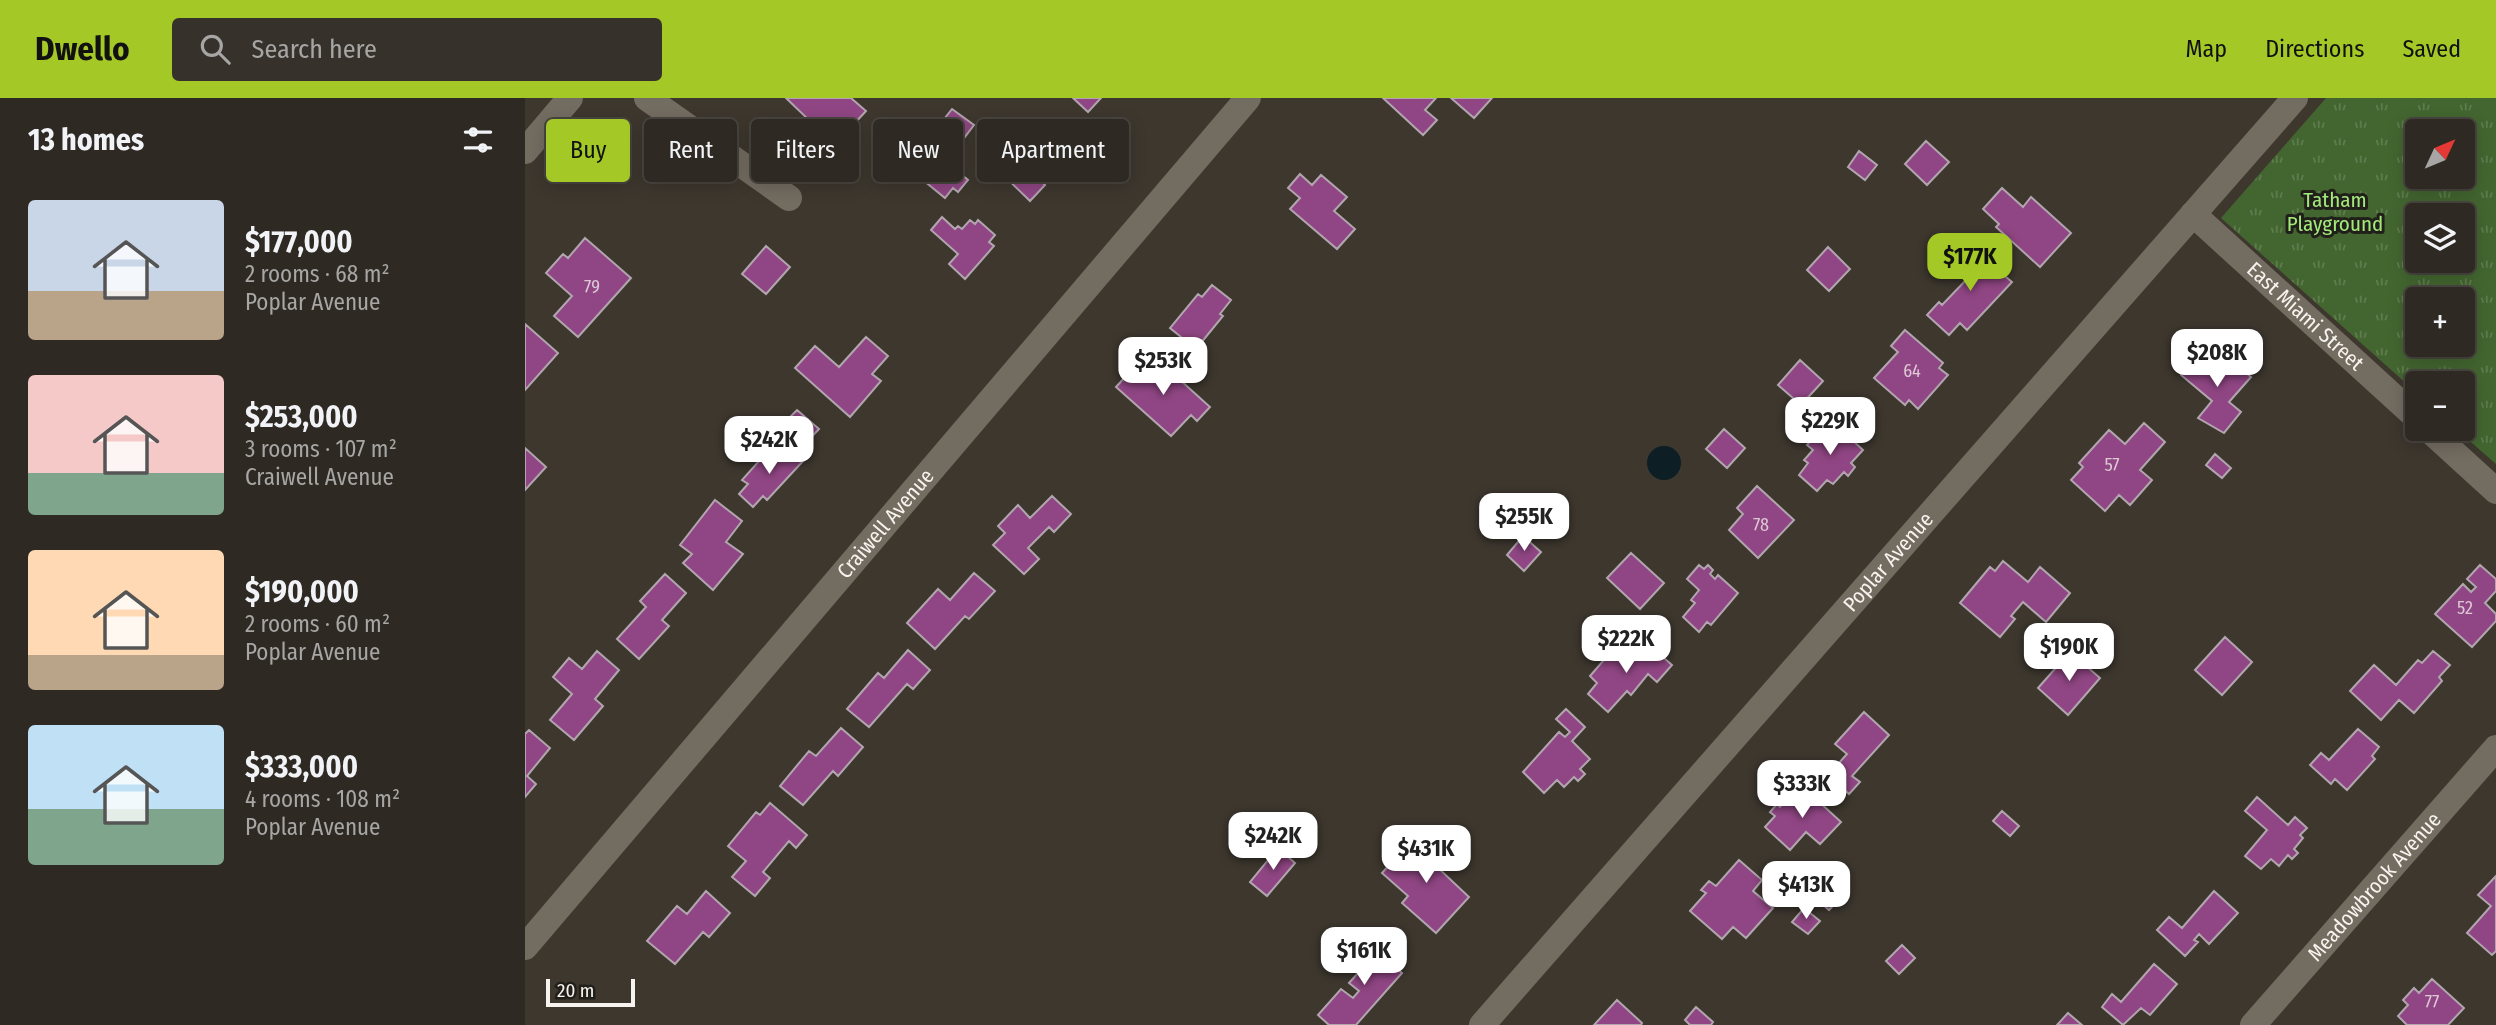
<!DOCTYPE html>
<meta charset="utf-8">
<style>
:root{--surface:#2e2922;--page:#36312a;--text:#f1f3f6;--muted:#a7a6a5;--line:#494540;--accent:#a4c825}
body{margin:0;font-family:"Fira Sans Condensed",sans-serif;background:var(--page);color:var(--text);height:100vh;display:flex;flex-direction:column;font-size:26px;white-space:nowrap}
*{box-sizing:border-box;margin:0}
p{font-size:23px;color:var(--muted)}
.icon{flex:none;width:38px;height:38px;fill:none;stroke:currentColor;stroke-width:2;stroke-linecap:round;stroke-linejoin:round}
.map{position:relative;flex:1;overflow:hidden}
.side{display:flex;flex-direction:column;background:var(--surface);width:525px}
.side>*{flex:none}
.hud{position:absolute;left:21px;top:21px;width:665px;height:63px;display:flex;gap:14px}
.needle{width:46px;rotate:46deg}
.tools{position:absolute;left:1880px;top:21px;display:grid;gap:14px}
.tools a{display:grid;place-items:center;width:70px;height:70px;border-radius:7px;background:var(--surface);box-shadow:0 4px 18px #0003,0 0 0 2px var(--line);font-size:35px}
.scale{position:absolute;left:21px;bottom:18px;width:89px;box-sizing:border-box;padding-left:7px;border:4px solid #f7f3ee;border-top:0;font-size:19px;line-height:24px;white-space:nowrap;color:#f7f3ee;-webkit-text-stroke:5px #211f1a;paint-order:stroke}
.price{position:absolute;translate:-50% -60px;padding:0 16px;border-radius:14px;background:#fff;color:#222;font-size:23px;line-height:46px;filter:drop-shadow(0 2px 4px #0008)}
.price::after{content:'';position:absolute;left:50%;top:42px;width:21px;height:16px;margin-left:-10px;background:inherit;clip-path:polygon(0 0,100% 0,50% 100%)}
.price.on{background:var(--accent);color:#111}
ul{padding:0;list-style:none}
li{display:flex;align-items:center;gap:21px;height:175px;padding:0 28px}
li span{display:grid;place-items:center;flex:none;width:196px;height:140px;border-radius:7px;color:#555}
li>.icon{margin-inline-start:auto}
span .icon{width:84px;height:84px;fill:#fffc;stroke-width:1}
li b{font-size:30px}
h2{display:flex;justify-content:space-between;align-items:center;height:84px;padding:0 28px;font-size:30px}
.tag{padding:0 24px;border-radius:7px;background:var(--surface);box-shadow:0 4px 18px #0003,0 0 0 2px var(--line);font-size:24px;line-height:63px}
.tag.on{background:var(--accent);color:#111}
header{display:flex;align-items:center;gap:42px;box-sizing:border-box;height:98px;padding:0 35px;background:var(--accent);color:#111}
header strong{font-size:33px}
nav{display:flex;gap:38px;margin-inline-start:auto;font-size:24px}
.search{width:490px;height:63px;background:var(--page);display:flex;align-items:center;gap:18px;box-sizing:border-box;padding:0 24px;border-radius:7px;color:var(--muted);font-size:26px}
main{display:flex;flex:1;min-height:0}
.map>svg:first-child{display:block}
.park{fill:url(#park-tufts);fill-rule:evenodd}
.water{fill:#0d1e24}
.building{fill:#904684;stroke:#b1a5ae;stroke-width:2}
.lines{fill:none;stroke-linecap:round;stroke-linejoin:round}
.street{stroke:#736c61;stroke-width:26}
.labels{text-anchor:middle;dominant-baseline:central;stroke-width:6;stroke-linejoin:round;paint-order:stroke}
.number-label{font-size:18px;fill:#ddc8d4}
.park-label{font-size:21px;fill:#a2e87b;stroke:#211f1a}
.street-label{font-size:21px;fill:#f7f3ee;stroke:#211f1a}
</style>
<header>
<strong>Dwello</strong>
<div class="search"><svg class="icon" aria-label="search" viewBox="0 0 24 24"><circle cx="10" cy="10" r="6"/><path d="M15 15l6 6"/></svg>Search here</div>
<nav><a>Map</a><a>Directions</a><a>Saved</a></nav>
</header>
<main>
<section class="side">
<h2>13 homes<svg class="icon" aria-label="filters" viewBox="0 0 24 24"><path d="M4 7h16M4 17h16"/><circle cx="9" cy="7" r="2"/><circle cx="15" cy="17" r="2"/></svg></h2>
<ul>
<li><span style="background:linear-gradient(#c9d6e8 65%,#b9a48a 0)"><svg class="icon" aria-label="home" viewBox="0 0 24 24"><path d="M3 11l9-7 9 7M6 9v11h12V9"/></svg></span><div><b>$177,000</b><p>2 rooms · 68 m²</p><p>Poplar Avenue</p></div></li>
<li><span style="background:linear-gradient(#f6c9c9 70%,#7fa58c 0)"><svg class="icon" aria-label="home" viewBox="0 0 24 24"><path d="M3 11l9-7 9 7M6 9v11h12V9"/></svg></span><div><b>$253,000</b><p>3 rooms · 107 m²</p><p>Craiwell Avenue</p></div></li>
<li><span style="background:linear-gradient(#ffd9b3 75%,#b9a48a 0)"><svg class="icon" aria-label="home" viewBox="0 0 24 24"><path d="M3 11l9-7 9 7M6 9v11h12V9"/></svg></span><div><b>$190,000</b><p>2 rooms · 60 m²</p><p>Poplar Avenue</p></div></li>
<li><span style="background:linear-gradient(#bfe0f5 60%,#7fa58c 0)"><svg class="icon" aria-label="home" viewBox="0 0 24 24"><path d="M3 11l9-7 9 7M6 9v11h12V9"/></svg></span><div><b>$333,000</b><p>4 rooms · 108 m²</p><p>Poplar Avenue</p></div></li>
</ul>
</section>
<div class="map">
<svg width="1971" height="927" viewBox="0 0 1971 927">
<defs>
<pattern id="park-tufts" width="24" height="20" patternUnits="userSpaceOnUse" patternTransform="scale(1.75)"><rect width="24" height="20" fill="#436630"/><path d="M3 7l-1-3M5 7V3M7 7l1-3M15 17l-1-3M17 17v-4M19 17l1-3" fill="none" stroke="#5f7c4e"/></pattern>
</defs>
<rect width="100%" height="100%" fill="#3d372e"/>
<path class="park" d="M 1801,0 L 1971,0 L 1971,366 L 1931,331 L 1937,331 L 1937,285 L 1892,285 L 1892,295 L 1696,120 ZM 1892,33 L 1937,33 L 1937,79 L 1892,79 ZM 1892,117 L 1937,117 L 1937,163 L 1892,163 ZM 1892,201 L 1937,201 L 1937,247 L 1892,247 Z"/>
<path class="water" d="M1122 365a17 17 0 1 1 34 0a17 17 0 1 1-34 0Z"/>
<path class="building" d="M 261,0 L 326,0 L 341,13 L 306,51 L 282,29 L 286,24 Z
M 548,0 L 576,0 L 563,14 Z
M 858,0 L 911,0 L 900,12 L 912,22 L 898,37 Z
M 926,0 L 967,0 L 949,20 Z
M 427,11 L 449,27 L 430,52 L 408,35 Z
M 511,22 L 536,46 L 514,69 L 522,76 L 516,83 L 520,87 L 505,103 L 467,66 Z
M 1401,43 L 1424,64 L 1402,87 L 1380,66 Z
M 1334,53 L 1352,67 L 1340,82 L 1323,69 Z
M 416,60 L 443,82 L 433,94 L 428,90 L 420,100 L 398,82 Z
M 775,76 L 787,87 L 796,77 L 822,99 L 809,113 L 830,131 L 812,151 L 765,111 L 775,100 L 763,90 Z
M 1477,90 L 1498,109 L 1506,99 L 1546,135 L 1515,169 L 1471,129 L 1474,126 L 1458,111 Z
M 417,119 L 430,131 L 433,128 L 437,131 L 445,122 L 450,126 L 453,122 L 470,137 L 464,144 L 469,148 L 440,181 L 424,166 L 433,156 L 406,132 Z
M 60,140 L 106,180 L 53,239 L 29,218 L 47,198 L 21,175 L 38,156 L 43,160 Z
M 241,148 L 265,169 L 241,196 L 217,176 Z
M 1303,149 L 1325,171 L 1304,193 L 1282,172 Z
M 1442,149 L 1463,169 L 1466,166 L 1487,184 L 1442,232 L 1435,225 L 1424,237 L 1402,217 L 1414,204 L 1417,207 L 1441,182 L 1425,167 Z
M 687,187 L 706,202 L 695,216 L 698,218 L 671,251 L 645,230 L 673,196 L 677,199 Z
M 0,226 L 33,255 L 0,292 Z
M 1380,232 L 1418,265 L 1414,270 L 1423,277 L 1393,311 L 1384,302 L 1380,307 L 1349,280 L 1373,254 L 1366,248 Z
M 341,239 L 363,258 L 347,276 L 356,283 L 325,319 L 270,270 L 290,248 L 314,269 Z
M 1677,253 L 1701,273 L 1708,264 L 1726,279 L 1704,304 L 1716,314 L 1699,335 L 1673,320 L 1687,303 L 1656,277 Z
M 633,262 L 685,309 L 672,323 L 666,317 L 646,338 L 591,289 L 610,268 L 620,277 Z
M 1275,262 L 1298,283 L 1276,307 L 1253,287 Z
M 272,312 L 294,331 L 275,351 L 253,331 Z
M 1619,325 L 1640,344 L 1615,372 L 1627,382 L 1605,407 L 1594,397 L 1580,413 L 1546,382 L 1558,369 L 1554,365 L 1584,332 L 1600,346 Z
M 1301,326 L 1306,331 L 1310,326 L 1338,352 L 1326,365 L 1330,369 L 1323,378 L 1319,374 L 1308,386 L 1302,382 L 1292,393 L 1274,377 L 1283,365 L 1279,362 L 1288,352 L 1282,347 Z
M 1199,331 L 1220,350 L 1202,370 L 1181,351 Z
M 264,349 L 279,362 L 242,402 L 238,398 L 228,409 L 214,396 L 223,386 L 217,382 L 243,353 L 253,362 Z
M 0,350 L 21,369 L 0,392 Z
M 1690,356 L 1706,370 L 1697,380 L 1681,367 Z
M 1232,388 L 1269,422 L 1233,460 L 1204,432 L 1218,416 L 1212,410 Z
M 527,398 L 546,416 L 529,434 L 524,429 L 503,450 L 514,461 L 499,476 L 468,447 L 480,435 L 473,428 L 493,407 L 505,420 Z
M 190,402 L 217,423 L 201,444 L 218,456 L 188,492 L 158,465 L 167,456 L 155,447 Z
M 998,438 L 1016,454 L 999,473 L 982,457 Z
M 1106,455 L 1139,485 L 1115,511 L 1082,480 Z
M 1478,463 L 1503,484 L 1515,469 L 1545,495 L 1521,524 L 1498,504 L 1486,518 L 1490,521 L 1475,539 L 1435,505 L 1465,469 L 1470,473 Z
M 1174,467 L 1179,471 L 1183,467 L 1188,472 L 1185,476 L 1190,481 L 1193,477 L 1213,495 L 1186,527 L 1182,524 L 1174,534 L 1158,519 L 1170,505 L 1166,502 L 1174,492 L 1162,481 Z
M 1955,467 L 1971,481 L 1971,493 L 1960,505 L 1971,516 L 1971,523 L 1947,549 L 1910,516 L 1938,486 L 1946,494 L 1951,489 L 1942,481 Z
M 449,475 L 470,493 L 444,521 L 440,518 L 410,551 L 382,525 L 413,491 L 425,502 Z
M 140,476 L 161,495 L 137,522 L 144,528 L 114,561 L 92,541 L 121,509 L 115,503 Z
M 1700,539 L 1727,564 L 1697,597 L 1670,572 Z
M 1122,545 L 1147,567 L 1132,584 L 1123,576 L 1106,597 L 1102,593 L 1083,614 L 1063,596 L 1072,585 L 1065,578 L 1085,555 L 1093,562 L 1096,558 L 1104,565 Z
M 383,552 L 405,572 L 388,591 L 382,586 L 344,629 L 322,611 L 353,575 L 359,580 Z
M 72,553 L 94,572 L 70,601 L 78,608 L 49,642 L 25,622 L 47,596 L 28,579 L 44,560 L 57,571 Z
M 1908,553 L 1925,567 L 1914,579 L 1917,583 L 1889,615 L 1874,602 L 1856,622 L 1825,593 L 1849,567 L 1871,587 L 1893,562 L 1897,565 Z
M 1545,554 L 1575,580 L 1543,617 L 1513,590 Z
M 1041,611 L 1060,629 L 1047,643 L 1065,661 L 1055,671 L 1060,676 L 1053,683 L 1049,679 L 1039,689 L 1032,682 L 1019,695 L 998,674 L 1034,634 L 1040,639 L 1045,634 L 1031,621 Z
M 1339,614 L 1364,637 L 1327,678 L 1335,684 L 1324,696 L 1303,677 L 1322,656 L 1310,646 Z
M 316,630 L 338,649 L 313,678 L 308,673 L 278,707 L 255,688 L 284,653 L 291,658 Z
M 1833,631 L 1854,649 L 1847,658 L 1850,661 L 1822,692 L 1810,681 L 1806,686 L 1785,667 L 1796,655 L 1804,662 Z
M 4,632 L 25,650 L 2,678 L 11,686 L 0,699 L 0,636 Z
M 1279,690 L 1316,724 L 1295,746 L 1281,734 L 1265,752 L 1240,729 L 1250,718 L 1245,714 L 1252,706 L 1255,709 L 1265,697 L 1269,701 Z
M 1732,699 L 1763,727 L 1770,719 L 1782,730 L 1775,737 L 1778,740 L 1769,751 L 1773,755 L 1767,761 L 1763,757 L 1754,768 L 1746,761 L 1736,771 L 1720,758 L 1742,732 L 1720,713 Z
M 245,705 L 282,737 L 271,750 L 264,743 L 238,774 L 245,780 L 230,798 L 207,779 L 221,763 L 203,748 L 231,714 L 235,717 Z
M 1477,713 L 1494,728 L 1485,738 L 1468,723 Z
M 904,738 L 923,755 L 911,768 L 944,799 L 911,835 L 877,805 L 883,798 L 857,775 L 878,752 L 885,758 Z
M 753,750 L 770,765 L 742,798 L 725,784 Z
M 1214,762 L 1237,782 L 1228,793 L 1248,810 L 1221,840 L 1208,829 L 1197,841 L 1165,813 L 1181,795 L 1176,792 L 1184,783 L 1191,788 Z
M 1281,765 L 1302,784 L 1308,777 L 1317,785 L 1311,792 L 1317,798 L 1304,812 L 1268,780 Z
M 1971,778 L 1971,853 L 1967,857 L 1942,835 L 1966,808 L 1953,797 Z
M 181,793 L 205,815 L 184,839 L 178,834 L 150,866 L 122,843 L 152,808 L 162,816 Z
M 1689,793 L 1713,815 L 1684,846 L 1674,836 L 1669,842 L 1673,844 L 1660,858 L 1632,832 L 1644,819 L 1657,830 Z
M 1279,810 L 1295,823 L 1283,836 L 1267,824 Z
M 852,835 L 874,854 L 865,864 L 877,875 L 831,927 L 804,927 L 793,917 L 816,891 L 828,900 L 834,893 L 824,885 L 853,853 L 843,844 Z
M 1377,847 L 1390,860 L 1374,876 L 1361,863 Z
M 1629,866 L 1652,886 L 1625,917 L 1616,910 L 1598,927 L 1577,909 L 1587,896 L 1596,904 Z
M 1907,881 L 1939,910 L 1923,927 L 1882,927 L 1873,918 L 1883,907 L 1878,902 L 1889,890 L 1894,895 Z
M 1092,902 L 1117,925 L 1116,927 L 1069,927 Z
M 1171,909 L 1188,924 L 1186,927 L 1165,927 L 1160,922 Z
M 1543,915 L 1557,927 L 1532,927 Z"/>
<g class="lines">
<g class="street">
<path d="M 122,0 L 264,100"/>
<path d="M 0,53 L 45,0"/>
<path id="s1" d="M 1668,116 L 1892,320"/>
<path d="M 1903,331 L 1971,393"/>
<path id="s2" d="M 0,849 L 723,0"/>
<path id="s3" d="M 957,927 L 1770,0"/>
<path id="s4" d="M 1728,927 L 1971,650"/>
</g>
</g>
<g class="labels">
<g class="number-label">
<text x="67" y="189">79</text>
<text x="1387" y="273">64</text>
<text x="1587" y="367">57</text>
<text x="1236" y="427">78</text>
<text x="1940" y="510">52</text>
<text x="1907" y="904">77</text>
</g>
<g class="park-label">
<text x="1810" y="102">Tatham<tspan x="1810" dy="24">Playground</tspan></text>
</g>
<g class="street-label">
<text stroke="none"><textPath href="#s1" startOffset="152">East Miami Street</textPath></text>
<text stroke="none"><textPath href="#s2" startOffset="556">Craiwell Avenue</textPath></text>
<text stroke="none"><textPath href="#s3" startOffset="616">Poplar Avenue</textPath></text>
<text stroke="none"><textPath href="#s4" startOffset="184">Meadowbrook Avenue</textPath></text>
</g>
</g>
</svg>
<div class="tools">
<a><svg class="needle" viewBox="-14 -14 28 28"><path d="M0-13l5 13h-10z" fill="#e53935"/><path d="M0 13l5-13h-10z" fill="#a7a6a5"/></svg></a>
<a><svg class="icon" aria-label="layers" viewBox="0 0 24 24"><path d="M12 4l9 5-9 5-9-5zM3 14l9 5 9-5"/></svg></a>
<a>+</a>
<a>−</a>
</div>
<div class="scale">20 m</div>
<b class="price on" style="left:1445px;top:195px">$177K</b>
<b class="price" style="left:1692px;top:291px">$208K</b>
<b class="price" style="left:638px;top:299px">$253K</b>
<b class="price" style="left:1305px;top:359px">$229K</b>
<b class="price" style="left:244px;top:378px">$242K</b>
<b class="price" style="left:999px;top:455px">$255K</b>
<b class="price" style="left:1101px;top:577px">$222K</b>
<b class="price" style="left:1544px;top:585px">$190K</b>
<b class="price" style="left:1277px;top:722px">$333K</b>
<b class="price" style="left:748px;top:774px">$242K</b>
<b class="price" style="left:901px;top:787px">$431K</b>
<b class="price" style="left:1281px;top:823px">$413K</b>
<b class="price" style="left:839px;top:889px">$161K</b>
<div class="hud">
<a class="tag on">Buy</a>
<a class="tag">Rent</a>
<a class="tag">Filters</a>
<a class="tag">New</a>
<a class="tag">Apartment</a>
</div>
</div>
</main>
